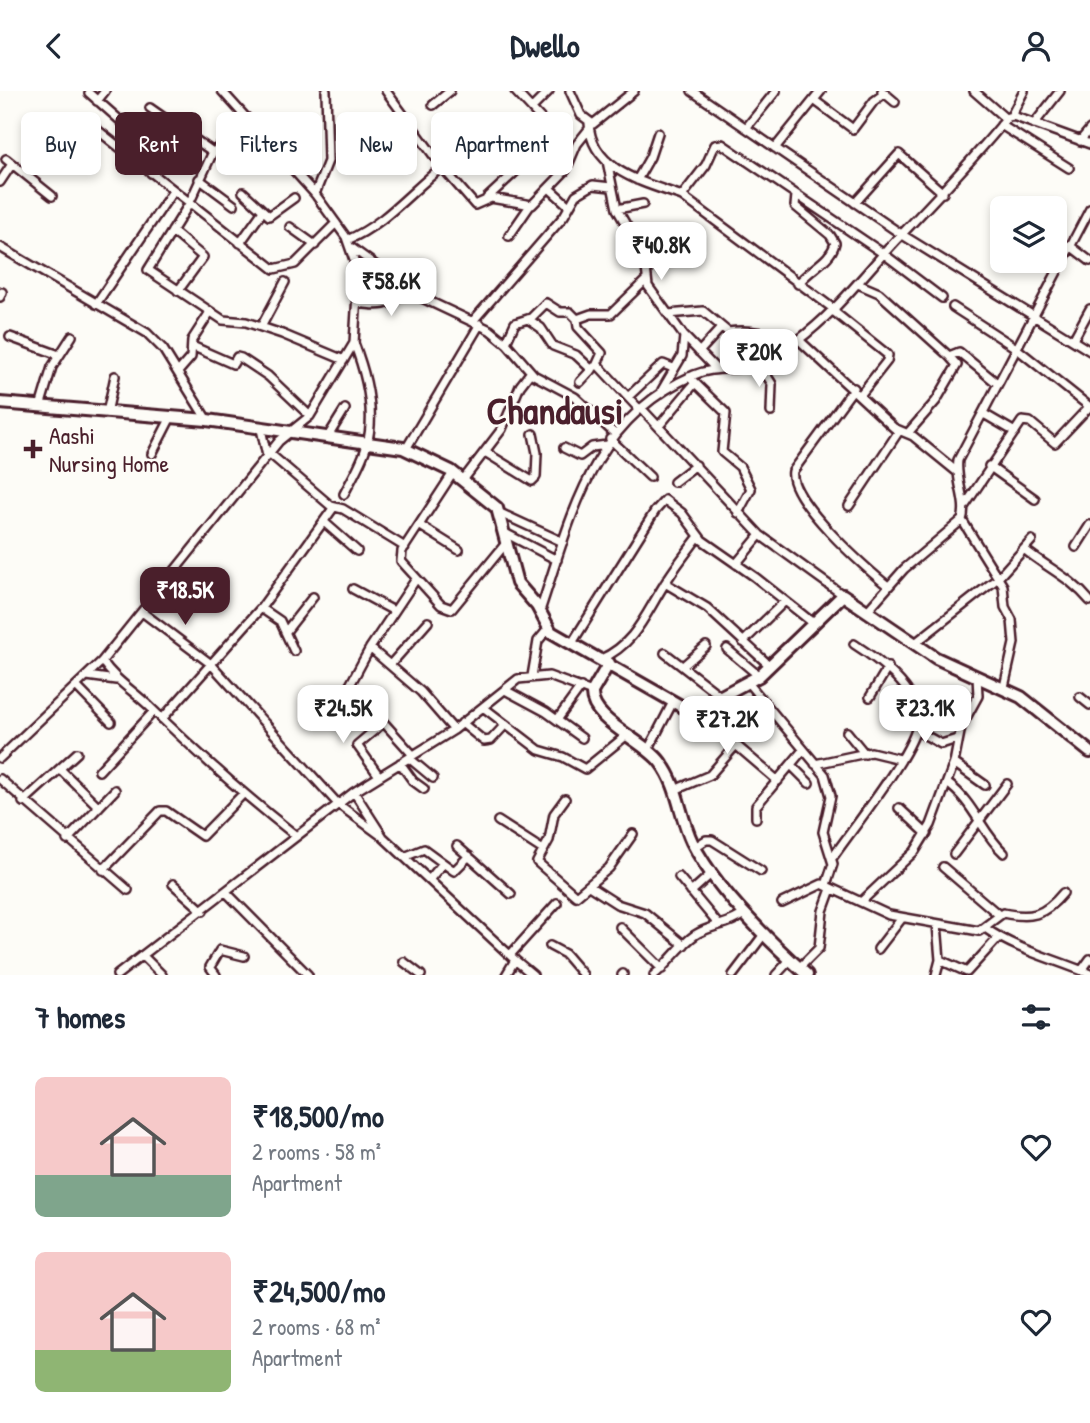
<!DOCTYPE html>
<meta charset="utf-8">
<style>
:root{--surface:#fff;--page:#f2f2f3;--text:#1f2937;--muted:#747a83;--accent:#4a1f2b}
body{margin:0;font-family:"Patrick Hand",sans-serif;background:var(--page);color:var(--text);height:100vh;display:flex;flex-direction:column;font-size:26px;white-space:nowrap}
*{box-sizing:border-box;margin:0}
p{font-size:23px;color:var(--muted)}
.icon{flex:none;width:38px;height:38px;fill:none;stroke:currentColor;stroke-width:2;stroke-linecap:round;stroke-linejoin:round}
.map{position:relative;height:884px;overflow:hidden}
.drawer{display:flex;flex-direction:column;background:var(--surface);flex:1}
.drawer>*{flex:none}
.top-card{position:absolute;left:21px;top:21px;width:700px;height:63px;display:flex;gap:14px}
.fabs{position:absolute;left:990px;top:105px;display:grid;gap:14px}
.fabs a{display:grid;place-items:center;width:77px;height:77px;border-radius:10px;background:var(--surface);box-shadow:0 4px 10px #0003;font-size:35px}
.price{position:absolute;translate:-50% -60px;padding:0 16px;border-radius:14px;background:#fff;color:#222;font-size:23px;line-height:46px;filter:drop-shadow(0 2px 4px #0008)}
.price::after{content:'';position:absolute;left:50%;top:42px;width:21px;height:16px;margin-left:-10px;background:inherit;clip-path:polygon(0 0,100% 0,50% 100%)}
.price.selected{background:var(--accent);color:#fff}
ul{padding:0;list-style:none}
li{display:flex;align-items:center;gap:21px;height:175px;padding:0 35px}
li span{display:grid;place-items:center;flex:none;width:196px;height:140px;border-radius:10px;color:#555}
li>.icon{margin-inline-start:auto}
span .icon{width:84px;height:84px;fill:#fffc;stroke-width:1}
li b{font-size:30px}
h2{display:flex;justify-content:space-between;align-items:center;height:84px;padding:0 35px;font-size:30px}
.tag{padding:0 24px;border-radius:10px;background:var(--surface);box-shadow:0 4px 10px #0003;font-size:24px;line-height:63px}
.tag.selected{background:var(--accent);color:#fff}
header{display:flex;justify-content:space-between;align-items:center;height:91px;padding:0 35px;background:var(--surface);font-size:32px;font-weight:700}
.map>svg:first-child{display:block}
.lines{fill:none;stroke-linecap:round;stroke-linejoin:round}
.street-casing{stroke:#4a1f2b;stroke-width:12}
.secondary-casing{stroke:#4a1f2b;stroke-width:16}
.street{stroke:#fdfcf7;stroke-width:7}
.secondary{stroke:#fdfcf7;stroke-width:10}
.poi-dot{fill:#4a1f2b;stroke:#fdfcf7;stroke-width:2.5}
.labels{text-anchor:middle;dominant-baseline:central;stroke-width:5;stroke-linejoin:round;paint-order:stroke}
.poi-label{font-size:24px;fill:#4a1f2b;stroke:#fdfcf7;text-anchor:start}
.town-label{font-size:38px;font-weight:bold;fill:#4a1f2b;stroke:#fdfcf7}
</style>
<header><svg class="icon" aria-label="back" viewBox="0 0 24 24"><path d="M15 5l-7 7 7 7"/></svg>Dwello<svg class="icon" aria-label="person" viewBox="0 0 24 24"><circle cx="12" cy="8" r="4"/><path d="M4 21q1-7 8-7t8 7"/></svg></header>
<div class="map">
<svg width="1090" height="884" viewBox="0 0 1090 884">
<rect width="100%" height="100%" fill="#fdfcf7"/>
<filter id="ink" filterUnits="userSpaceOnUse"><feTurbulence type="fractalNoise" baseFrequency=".0143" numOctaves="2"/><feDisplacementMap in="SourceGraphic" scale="14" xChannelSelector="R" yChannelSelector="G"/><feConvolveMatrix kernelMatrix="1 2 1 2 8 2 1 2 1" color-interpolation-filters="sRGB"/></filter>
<g filter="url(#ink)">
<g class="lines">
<defs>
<path id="street" d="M 386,0 L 442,76 L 475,114 L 491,107 L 532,114 L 566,79 L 577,53 L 589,38
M 515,0 L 573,62
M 570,0 L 581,24 L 593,33 L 634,0
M 692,0 L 901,143 L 1090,260
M 882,0 L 895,11
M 974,0 L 1006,28
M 89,2 L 157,62 L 158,67 L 151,82
M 814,9 L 853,38 L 874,10 L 885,2
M 97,10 L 105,0
M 433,14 L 450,0
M 533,16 L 549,0
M 150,17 L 213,61
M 1011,25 L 1024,0
M 246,26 L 212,63 L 189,113 L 148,179 L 223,229 L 246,231 L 282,243 L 344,269
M 86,30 L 274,178 L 295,173 L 336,132
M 589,32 C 591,80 646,92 682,105 L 835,219
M 1034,33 L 1060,0
M 1001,34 L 1069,77
M 746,37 L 776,0
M 227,45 L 252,66 L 269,53
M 1080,50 L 1090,38
M 775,57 L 821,0
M 157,62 L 178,36
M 6,68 L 52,105
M 607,70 L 617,118 L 645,167 L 648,195 L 684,245 L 682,265 L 662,299
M 199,88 L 234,114
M 637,89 L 650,66 L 658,42
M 0,91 L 12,73
M 549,97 L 569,115
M 243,101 L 269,125 L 294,107
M 315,103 L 328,70 L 326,0
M 796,104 L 795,115 L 830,144 L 835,152 C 831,170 810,177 798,193
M 682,105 L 706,74 L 715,54 L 722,53 L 884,163 L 942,207
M 487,107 L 527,70
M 855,112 L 899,63 L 943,102
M 617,118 L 643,113
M 290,136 L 315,154
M 172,140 L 203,166 L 178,200
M 509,145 L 529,116
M 347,149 C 384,134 410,101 442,76
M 240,152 L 263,120
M 1069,154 L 1090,170
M 0,156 L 147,242 L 163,258 L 207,329
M 352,157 L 418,205 L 490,239 L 507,253 L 533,283
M 858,193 L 879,202 L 949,265 L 959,261 L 998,293
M 0,206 L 2,201
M 357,212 C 377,215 393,217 405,197
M 96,213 L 173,100
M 953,216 L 1016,257 L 1090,316
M 833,220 L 888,264 L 887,270 L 861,303
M 668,223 L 703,220 L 728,241 C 748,238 775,242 792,254
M 528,228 L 541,237 L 553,255 L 576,264 L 592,279
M 577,228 L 578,236 L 602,262 L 597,273 L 639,318
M 473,230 L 564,125 L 576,104 L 593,94 L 611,96
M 261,236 L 285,191
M 10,246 L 59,264
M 685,246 L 716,278
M 799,249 L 894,337 L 913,345 L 956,380
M 1073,249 L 1090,218
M 506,252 L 515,232 L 531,227 L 546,212 L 560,221 L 570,221 L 577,228 L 591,223 L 611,223 L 646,189
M 192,255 L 233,273 L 237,266 L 241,267 L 268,285 L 310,325
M 699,261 L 721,237
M 760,274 L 772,293 L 771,321
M 178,281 L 191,266 L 192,249 L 210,221
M 689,286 L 726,322 L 722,361 L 740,376 L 751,398 L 738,422
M 580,291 L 594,276
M 854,297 L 793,380 C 787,407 866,478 888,495
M 628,306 L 663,273 L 673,277
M 40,316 L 52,276 L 72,245
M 641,317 L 760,444 L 843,504
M 107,322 L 115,285
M 984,323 L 1015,341
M 659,335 L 695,292
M 261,338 L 267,365
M 908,342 L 936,310 L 957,274 L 949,265
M 327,347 L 345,318
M 610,348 L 650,386
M 564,357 L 580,365 L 592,356 L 607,354
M 406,358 L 480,233
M 485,361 L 532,390 L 536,386 L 537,362 L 533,343
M 269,362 L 331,415 L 343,418 L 405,456
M 152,363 L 171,326
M 989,375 L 1035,408
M 453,382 L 402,460 L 401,470 L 441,514 L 452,518 L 507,451
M 463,389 L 502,338 L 520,295 L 530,282 L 575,306 L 614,342
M 674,391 L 696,374
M 344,403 C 352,387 363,370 367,353 C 376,320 366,283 354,252
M 849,415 L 899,340
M 964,416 L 1022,330 L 1030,331 L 1055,352 L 1089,316
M 500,422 L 563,451
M 962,429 L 1003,495 L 1005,516 L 1012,529 L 1014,552 L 1004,596
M 324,431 L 357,460
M 419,434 L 459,459
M 505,442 L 557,469
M 1076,456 L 1090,434
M 1024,458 C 1047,477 1070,486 1090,510
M 736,473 L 760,444
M 665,492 L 707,517 L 770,575
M 353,498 L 394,520
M 261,517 L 280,530 L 294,560
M 868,519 L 904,478 L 962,429 C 968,411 955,390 958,369 L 1090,118
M 540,520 C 572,424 592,328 694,284 C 714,275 735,280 756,275 C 771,271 785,259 797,250 C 838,220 866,180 901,144 C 938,105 974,68 1008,26 L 1013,25 L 1090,53
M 142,521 L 211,573 L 338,713 L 383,746
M 287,539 L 313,506
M 743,551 L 785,510
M 572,552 L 655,420 L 665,409 L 682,422 L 702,449 L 755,486 L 813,532
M 914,553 L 998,487 L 1032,449
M 370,557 L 421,601 L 454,639
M 727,558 L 759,585
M 665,562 L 750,628 L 758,628 L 769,617
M 601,568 C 635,553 645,524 664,494 C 674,477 687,461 699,445
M 102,570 C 115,589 132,599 149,615 C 196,661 244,704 295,744
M 390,574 L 428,531
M 683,575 L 706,555
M 87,585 L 116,589
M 532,585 L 538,550 L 548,538
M 749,593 L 825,684 L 831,705 L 823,741 L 833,773 L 826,794
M 76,595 L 111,631
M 505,599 L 546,621 L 582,647
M 870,606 L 888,576
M 1080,606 L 1090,614
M 483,616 L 539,659 L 563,666 L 585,678 L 627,644
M 695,619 L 778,690
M 162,628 L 261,517 L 334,416
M 557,629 L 581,596
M 462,632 L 484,650 L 491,649 L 504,635
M 916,639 L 941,653 L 957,648
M 847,641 L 865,663
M 648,659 L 673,611
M 413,664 L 350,594 L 370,557 L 416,488
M 0,667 L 102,570 L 279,350 L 310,325 L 354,252 L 357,203 L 354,169 L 346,146 L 315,103 L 222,0
M 409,667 L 433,687
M 400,672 L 413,690 L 424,698
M 954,672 L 985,694
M 815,673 L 871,661 L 900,668
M 791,674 L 809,692
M 60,678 L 99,716
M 99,680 L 154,620
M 379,685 L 357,654 L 383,632
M 0,688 L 128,799
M 947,692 C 974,711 981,741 1004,762
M 677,698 L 710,684 L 736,654
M 354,701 L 383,746 L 515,869 L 506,884
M 565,708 L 554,723 L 549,749 L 537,771 L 576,805 L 609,777 L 633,743
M 23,711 L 77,662
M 899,717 L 927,743
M 756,727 L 756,715 L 803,659
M 498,730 L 543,759
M 67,749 L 115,699
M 457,755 L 511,803
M 695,756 L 706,749 L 712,749 L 761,780
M 954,763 L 1007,693
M 404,766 L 424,758 L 454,780 L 469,765
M 833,766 C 852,738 917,658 918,629 C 919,598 876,567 854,553
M 943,776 L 999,824
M 103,779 L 160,720 L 166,720 L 202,745 L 243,703
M 679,786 L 718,833
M 429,789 L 443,772
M 173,793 L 203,820
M 589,795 L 617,813 L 645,822 L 684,854
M 226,801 L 308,884
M 691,801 L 712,782
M 861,811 L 915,760 L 931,734 L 954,672 L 961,636 L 978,605 L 977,585
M 782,812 L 822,793 L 889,824 L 979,840 L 1003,822 C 1031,828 1044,825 1063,802
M 620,836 L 662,878
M 985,837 C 1016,859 1055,868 1090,883
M 550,855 L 565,863 L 583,884
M 878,858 L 902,827
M 510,864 L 557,812
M 143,865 L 162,884
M 515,869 L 533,884
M 940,869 L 967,881 L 998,847
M 404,871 L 421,884
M 799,877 L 819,857 L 823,820 L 831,798
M 1082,879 L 1090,868
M 117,884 L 354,701 L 454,639 L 518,588 L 549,585 L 592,601
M 216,884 L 210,876 L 220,859 L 244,865
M 622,884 L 623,883
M 654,884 C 669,872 679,855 695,844 C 712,833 729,835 745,822
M 733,884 L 765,842
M 776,884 L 791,868
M 936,884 L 940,869 L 937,833"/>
<path id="secondary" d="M 0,312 L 207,329 L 403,357 L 451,380 L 497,417 L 517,492 L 537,515 L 551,541 L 686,618 L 695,619 L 759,585 L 843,504 L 936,567 L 1021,606 L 1090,661
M 609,572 L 592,601 C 590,630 646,650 661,672 C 679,696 679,724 692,751 C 715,798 768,849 807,884"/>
</defs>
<use href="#street" class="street-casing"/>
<use href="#secondary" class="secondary-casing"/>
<use href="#street" class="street"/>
<use href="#secondary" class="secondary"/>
</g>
</g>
<path class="poi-dot" d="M29.5 347.5h7v7h7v7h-7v7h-7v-7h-7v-7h7z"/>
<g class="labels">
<g class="poi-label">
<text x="49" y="344">Aashi<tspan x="49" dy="28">Nursing Home</tspan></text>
</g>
<g class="town-label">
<text x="555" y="319">Chandausi</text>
</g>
</g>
</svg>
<div class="fabs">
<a><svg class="icon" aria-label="layers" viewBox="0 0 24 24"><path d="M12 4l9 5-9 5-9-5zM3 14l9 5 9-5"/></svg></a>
</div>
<b class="price" style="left:661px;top:191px">₹40.8K</b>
<b class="price" style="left:391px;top:227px">₹58.6K</b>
<b class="price" style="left:759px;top:298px">₹20K</b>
<b class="price selected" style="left:185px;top:536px">₹18.5K</b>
<b class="price" style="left:343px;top:654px">₹24.5K</b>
<b class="price" style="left:925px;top:654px">₹23.1K</b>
<b class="price" style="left:727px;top:665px">₹27.2K</b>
<div class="top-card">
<a class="tag">Buy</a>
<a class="tag selected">Rent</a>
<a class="tag">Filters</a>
<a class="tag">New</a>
<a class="tag">Apartment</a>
</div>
</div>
<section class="drawer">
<h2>7 homes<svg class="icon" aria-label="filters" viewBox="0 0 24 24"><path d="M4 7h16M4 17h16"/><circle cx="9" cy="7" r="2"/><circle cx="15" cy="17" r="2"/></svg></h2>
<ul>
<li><span style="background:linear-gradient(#f6c9c9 70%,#7fa58c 0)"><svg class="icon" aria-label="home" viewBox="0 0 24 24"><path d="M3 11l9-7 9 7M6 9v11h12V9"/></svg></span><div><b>₹18,500/mo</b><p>2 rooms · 58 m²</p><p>Apartment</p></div><svg class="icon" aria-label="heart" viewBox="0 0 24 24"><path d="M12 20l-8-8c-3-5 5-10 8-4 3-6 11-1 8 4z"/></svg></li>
<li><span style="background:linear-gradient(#f6c9c9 70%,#8fb573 0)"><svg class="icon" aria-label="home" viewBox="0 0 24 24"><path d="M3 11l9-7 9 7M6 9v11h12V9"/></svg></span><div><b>₹24,500/mo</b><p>2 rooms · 68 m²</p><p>Apartment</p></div><svg class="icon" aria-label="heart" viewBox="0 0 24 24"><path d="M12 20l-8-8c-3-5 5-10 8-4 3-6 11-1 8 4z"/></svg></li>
</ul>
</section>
